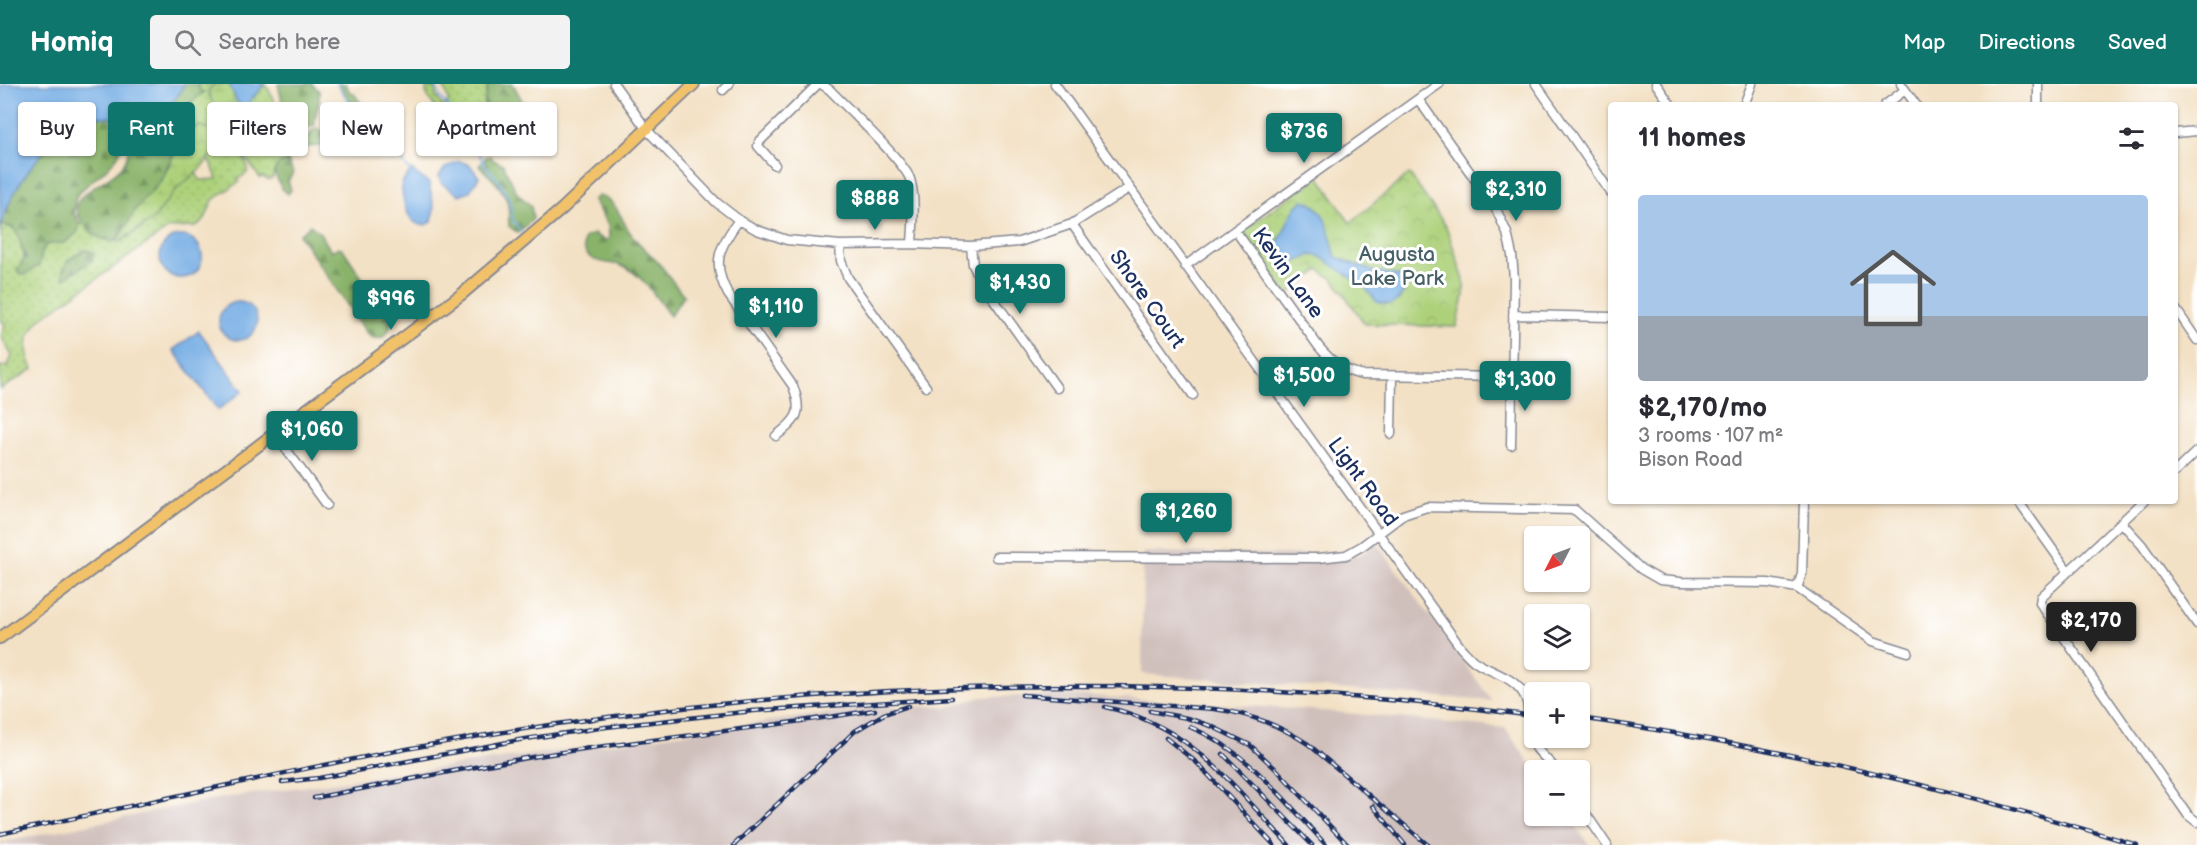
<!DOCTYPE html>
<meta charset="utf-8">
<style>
:root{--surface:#fff;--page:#f2f2f3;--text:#2b2b33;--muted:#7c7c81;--line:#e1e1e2;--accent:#0f766e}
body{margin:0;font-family:"Balsamiq Sans",sans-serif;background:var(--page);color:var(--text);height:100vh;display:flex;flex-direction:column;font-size:22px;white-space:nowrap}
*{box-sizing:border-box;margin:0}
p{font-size:20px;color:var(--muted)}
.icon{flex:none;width:33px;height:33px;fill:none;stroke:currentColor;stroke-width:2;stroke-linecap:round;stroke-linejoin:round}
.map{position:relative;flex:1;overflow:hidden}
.details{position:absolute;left:1608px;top:18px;width:570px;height:402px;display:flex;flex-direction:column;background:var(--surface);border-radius:6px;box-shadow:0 2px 4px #0004}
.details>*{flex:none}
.top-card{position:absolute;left:18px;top:18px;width:570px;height:54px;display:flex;gap:12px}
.needle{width:39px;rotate:228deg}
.controls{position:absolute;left:1524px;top:442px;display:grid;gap:12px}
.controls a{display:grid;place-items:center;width:66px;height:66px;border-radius:6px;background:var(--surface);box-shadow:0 2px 4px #0004;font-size:30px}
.price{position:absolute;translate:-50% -51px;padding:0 14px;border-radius:6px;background:var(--accent);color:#fff;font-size:20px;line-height:39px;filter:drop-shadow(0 2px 3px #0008)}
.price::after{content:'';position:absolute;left:50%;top:36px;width:18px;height:14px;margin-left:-9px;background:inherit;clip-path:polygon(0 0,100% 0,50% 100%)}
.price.selected{background:#222;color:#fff}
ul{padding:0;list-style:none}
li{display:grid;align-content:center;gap:12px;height:318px;padding:0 30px}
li+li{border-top:2px solid var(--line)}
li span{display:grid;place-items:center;height:186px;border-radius:6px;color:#555}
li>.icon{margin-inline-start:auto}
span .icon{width:108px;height:108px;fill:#fffc;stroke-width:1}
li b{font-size:26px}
h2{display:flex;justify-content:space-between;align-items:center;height:72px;padding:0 30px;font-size:26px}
.pill{padding:0 21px;border-radius:6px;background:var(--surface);box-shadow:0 2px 4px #0004;font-size:21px;line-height:54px}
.pill.selected{background:var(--accent);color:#fff}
header{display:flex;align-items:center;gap:36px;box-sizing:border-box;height:84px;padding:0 30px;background:var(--accent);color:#fff}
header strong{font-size:28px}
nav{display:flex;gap:33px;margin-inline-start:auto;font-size:21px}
.search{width:420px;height:54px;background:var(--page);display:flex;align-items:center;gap:15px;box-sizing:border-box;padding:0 21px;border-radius:6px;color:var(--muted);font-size:22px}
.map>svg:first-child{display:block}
.industrial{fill:#d0c0bc}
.grass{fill:url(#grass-dots);stroke:#64806c;stroke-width:1.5}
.forest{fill:url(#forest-firs);stroke:#527164;stroke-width:1.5}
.wetland{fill:url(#wetland-marsh);stroke:#64806c;stroke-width:1.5}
.park{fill:url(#park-crowns);stroke:#64806c;stroke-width:1.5}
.water{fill:#76ade4;stroke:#486ea1;stroke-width:1.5}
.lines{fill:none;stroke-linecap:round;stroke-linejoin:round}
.stream{stroke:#76ade4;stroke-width:2}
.minor-casing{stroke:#878892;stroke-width:11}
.major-casing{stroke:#878892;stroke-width:14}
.minor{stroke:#fff;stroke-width:8}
.major{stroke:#f2c26a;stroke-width:10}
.rail-casing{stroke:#1b2f5e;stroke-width:4.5}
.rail{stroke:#fff;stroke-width:2;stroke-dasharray:7;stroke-linecap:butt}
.labels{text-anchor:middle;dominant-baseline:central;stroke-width:6;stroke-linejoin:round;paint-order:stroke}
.park-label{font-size:21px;fill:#476066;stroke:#fff}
.street-label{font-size:21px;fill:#1b2f5e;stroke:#fff}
</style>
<header>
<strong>Homiq</strong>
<div class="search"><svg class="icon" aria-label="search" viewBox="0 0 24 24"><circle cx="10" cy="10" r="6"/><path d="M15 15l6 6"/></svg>Search here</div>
<nav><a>Map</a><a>Directions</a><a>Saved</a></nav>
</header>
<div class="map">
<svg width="2197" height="761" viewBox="0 0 2197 761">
<defs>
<pattern id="grass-dots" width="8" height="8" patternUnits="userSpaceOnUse" patternTransform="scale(1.5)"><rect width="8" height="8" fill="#add17a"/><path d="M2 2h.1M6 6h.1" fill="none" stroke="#94b46c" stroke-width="1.8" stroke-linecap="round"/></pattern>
<pattern id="forest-firs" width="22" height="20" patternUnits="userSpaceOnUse" patternTransform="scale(1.5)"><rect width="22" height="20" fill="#8ab36a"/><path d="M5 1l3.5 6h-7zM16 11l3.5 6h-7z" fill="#70925a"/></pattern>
<pattern id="wetland-marsh" width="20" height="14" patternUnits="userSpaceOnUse" patternTransform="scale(1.5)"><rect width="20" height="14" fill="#add17a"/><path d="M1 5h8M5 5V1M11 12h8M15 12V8" fill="none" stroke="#94b46c"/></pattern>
<pattern id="park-crowns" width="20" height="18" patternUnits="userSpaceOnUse" patternTransform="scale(1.5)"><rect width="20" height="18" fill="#add17a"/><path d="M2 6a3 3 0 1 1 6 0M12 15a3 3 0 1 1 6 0" fill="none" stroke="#94b46c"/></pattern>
</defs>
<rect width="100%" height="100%" fill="#fff"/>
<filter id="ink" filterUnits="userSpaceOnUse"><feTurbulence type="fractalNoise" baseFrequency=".0167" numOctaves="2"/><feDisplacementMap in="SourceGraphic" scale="12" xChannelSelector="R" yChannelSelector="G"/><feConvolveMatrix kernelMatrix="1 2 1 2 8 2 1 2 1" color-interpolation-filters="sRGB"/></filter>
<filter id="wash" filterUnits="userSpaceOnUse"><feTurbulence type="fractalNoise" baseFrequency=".008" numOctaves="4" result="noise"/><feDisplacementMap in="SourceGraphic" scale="24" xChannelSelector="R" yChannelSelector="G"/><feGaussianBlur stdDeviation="1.35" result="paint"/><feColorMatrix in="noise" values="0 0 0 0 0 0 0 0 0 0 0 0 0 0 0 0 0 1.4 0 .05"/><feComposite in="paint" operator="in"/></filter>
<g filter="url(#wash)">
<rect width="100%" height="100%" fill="#f3e1c5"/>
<path class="industrial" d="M 1376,458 L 1492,617 L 1142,590 L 1143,468 L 1360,471 Z
M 1077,611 L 1313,626 L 1505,644 L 1536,687 L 1534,687 L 1534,732 L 1569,732 L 1589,761 L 0,761 L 0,759 L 47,749 L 215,715 L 865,624 L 939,622 L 945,624 L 981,613 Z"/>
<path class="grass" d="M 198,0 L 215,0 L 208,7 L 218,33 L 218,41 C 210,47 207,44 199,42 L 192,44 L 190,23 L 200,7 Z
M 264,0 L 269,6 L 282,36 L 285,38 L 286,36 C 291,48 289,57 293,69 L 274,88 L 273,94 L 268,96 L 263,93 L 260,94 L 243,70 L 242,70 L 248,83 L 247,89 L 237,96 L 239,98 L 213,116 L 204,137 L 195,143 L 169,144 L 40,235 C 25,251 24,265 33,285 L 0,306 L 0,282 L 7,283 L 12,272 L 1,252 L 5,241 L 0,234 L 1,140 C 6,143 11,143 15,146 C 21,152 26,170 23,178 L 41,175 L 42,164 L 47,159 C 52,159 58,160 62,159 C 73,157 76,145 82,138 C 99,155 102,150 119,158 L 142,144 L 175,106 L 196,89 L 200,96 L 217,95 L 212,81 L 207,75 C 216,62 231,52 247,53 L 252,43 L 245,35 L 241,22 L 248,21 C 251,12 260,9 264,0 Z
M 443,0 L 488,0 L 483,28 L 470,35 L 460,37 L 446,19 L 449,18 Z
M 427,1 L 430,4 L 435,4 L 436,9 L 435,10 L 442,22 L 445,20 L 466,46 L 471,58 L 463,57 L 459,54 L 448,34 L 436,25 L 428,13 L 426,8 Z"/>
<path class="forest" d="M 184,0 L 198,0 L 200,7 L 204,8 L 192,18 L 190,23 L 192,44 L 171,74 L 160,98 L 134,127 L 132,135 L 115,157 C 101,157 93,151 84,140 C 58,109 109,102 123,81 C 131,69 129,54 134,41 L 165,25 L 181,8 Z
M 278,0 L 312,0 L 319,7 C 322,19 313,29 315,41 L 303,45 L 294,42 L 283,22 Z
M 338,0 L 346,0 L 349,7 L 354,10 L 362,20 L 361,27 C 372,30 381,39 379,51 L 377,53 L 371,47 Z
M 488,0 L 513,0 L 533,37 L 500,62 L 494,60 L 490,64 L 482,66 L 478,64 L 460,37 L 470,35 L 483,28 Z
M 84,31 L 118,34 C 135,78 99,85 76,112 L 74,129 L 80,140 L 77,149 L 64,159 C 40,160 45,159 39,181 L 25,191 L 20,190 L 17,186 L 25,174 L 19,154 L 14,144 L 1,140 C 12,99 50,56 84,31 Z
M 316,44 L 323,47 L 327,58 L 321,62 L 305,63 L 302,68 L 296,67 L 293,54 L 302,47 L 310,53 L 311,48 Z
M 491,72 L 493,76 L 503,80 L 517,109 L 531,122 L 533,135 L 518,149 L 509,142 C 508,134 510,125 507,117 C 502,102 489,92 479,82 L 486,73 Z
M 288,76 L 293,89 L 288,97 L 291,106 L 288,110 L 282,105 L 274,88 L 277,81 Z
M 598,112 C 617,114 621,137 631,150 C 639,161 652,171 660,181 C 669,191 673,200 684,211 L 670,232 C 657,215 643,190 622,182 C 612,178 600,180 591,174 C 584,169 582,160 585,153 L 594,150 L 605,157 L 609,154 L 608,141 L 593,116 Z
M 310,141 L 320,149 L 331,167 L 339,163 L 343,165 L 391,238 C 389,251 381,259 368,251 L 299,151 Z
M 85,166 L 95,169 L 91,177 L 64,195 L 63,187 L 68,176 Z"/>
<path class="wetland" d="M 215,0 L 229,0 L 245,35 L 243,46 L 239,53 L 214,65 L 202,84 L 175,106 L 155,134 L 119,158 L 117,156 C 124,147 129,138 134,128 C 141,115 155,107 162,95 C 173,78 177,49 199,42 C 207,44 210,47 217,41 L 218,33 L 208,7 Z"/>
<path class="park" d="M 1409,90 L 1446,142 L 1464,196 L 1464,213 L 1456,243 L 1365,240 L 1334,196 L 1319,186 L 1287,211 L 1243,149 L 1245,145 L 1319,92 L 1350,139 Z"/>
<path class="water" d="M 3,0 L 184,0 C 166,43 122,35 84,31 C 47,58 11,100 0,146 L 0,3 Z
M 229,0 L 264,0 C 260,9 251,12 248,21 L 243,23 L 237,18 Z
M 459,77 L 470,81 L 479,93 L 470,107 L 459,111 L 441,99 L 439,92 L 445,84 Z
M 411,86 L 429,99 L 434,124 L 432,138 C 409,152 401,115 402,99 Z
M 1303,116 C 1329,122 1329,154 1336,173 L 1372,187 L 1400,192 L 1406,200 C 1403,216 1393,224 1377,218 L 1364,202 L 1319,172 L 1310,171 C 1297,180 1280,183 1274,165 C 1276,160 1279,156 1282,151 C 1288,138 1291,126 1303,116 Z
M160 173a21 21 0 1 1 42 0a21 21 0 1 1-42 0Z
M219 237a19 19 0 1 1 38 0a19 19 0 1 1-38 0Z
M 199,247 L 243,307 L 218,326 L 173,266 Z"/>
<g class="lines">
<path class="stream" d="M 337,0 L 378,58 L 390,62 L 410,87
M 435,0 L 440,13 L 467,46 L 485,81 L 498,96 L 509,115 L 513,136 L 522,149"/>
</g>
</g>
<g filter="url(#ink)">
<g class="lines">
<defs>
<path id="minor" d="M 614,0 L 647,46 L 717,119 L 739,136 L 757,146 L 787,156 L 840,161 L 912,160 L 971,162 L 1019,158 L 1072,140 L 1129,104
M 821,0 L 830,6 C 846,23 904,77 910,95 C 916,115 913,139 912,160
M 1055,0 L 1461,564 C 1465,568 1469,573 1474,577 C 1489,588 1509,591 1521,606 C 1533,621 1525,638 1531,655 C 1535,667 1549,676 1557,687
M 1536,0 L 1611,109
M 1656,0 L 1671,21
M 1901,0 L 1916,21
M 2038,0 L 2038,21
M 723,6 L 729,0
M 1418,15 L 1496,125 L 1507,149 L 1512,171 L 1514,195 L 1511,361
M 1744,21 L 1752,0
M 1885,21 L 1905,6
M 2175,49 L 2197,47
M 775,81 L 758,62 L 759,58 L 818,0
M 739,136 C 719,163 711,179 728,210 L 793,302 C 803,329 798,335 776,352
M 1072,140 L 1193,311
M 1235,146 L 1319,263 C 1332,278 1343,287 1363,291 L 1513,293
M 840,161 L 841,177 L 848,194 L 926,303
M 971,162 L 973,181 L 982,199 L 1057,304
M 1185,182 L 1439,0
M 2175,224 L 2197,256
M 1513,231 L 1611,233
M 275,350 L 327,421
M 1391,350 L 1392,292
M 2175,388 L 2197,367
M 2018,417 L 2068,487
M 2144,417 L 2041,513 L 2040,519 L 2188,731 L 2197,738
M 2121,438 L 2142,461 L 2197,540
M 996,473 L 1319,474 L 1346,471 L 1362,462 L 1403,431 L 1427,423 L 1575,426 L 1641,485 L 1660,496 L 1681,498 L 1768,499 L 1797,504 L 1873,557 L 1908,568
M 1797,504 L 1802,490 L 1804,417
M 1580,721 L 1607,761"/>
<path id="major" d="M 0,554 L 462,210 L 562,125 L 694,0"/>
</defs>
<use href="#minor" class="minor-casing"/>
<use href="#major" class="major-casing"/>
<use href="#minor" class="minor"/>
<use href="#major" class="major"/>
<defs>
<path id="rail" d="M 1022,611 L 1214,625 C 1249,629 1279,641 1308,660 L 1428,761
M 1105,623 C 1191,641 1232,701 1289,761
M 1150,627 L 1187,634 L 1211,642 L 1250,661 L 1278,687 L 1348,761
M 1580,634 C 1769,661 1955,705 2137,761
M 1190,643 C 1247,666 1285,717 1326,761
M 1166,654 L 1197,679 L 1274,761
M 1223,670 L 1312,761
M 282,698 L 319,694 L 519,656 L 606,643 L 753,627 L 952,614
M 314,714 C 403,697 493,678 583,665 C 680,652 778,642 875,626
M 1373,722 L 1405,761
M 0,750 C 185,711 370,667 557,640 C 879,593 1212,589 1534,632
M 734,761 L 855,647 L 884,630 L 908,622"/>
</defs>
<use href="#rail" class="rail-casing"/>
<use href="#rail" class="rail"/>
</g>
</g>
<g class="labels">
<g class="park-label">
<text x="1397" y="170">Augusta<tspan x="1397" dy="24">Lake Park</tspan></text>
</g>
<g class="street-label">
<text transform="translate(1288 189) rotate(54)">Kevin Lane</text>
<text transform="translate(1147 215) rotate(55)">Shore Court</text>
<text transform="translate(1363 398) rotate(54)">Light Road</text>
</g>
</g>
</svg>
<div class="controls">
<a><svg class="needle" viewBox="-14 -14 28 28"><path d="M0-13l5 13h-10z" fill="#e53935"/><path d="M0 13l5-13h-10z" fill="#7c7c81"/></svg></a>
<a><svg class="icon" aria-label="layers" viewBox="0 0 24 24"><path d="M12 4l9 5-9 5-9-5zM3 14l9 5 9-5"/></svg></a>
<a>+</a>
<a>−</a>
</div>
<b class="price" style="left:1304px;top:80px">$736</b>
<b class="price" style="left:1516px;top:138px">$2,310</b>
<b class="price" style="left:875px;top:147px">$888</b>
<b class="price" style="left:1020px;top:231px">$1,430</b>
<b class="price" style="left:391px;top:247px">$996</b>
<b class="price" style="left:776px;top:255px">$1,110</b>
<b class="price" style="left:1304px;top:324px">$1,500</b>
<b class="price" style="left:1525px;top:328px">$1,300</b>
<b class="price" style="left:312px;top:378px">$1,060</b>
<b class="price" style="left:1186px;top:460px">$1,260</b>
<b class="price selected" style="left:2091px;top:569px">$2,170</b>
<div class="top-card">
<a class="pill">Buy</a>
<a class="pill selected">Rent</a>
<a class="pill">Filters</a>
<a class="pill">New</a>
<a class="pill">Apartment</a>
</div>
<section class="details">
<h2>11 homes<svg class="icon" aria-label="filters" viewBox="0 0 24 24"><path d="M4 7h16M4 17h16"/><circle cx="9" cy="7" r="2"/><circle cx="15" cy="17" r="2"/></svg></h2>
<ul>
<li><span style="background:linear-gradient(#a9c7e8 65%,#9aa5b1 0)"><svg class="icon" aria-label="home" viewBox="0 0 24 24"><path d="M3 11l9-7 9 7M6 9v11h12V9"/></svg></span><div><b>$2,170/mo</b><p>3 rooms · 107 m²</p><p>Bison Road</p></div></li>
</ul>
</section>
</div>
